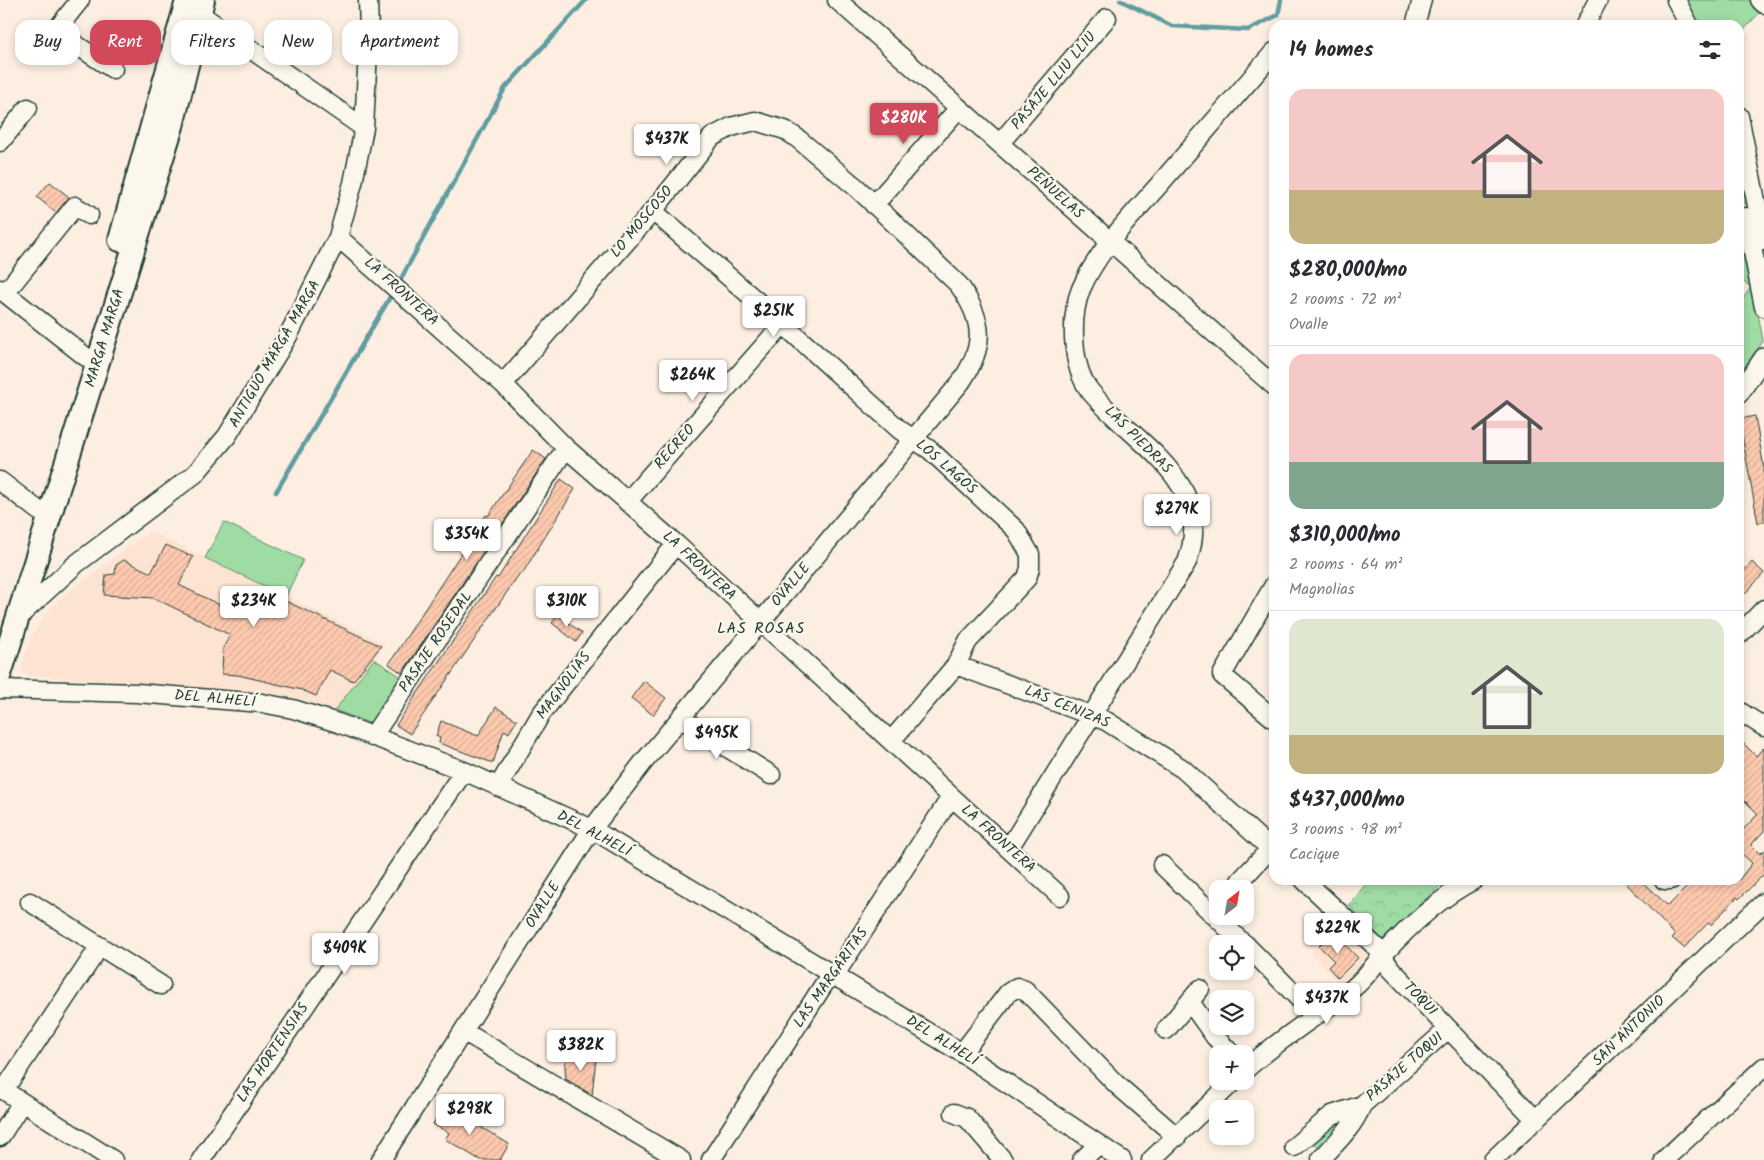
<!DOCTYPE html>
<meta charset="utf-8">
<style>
:root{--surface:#fff;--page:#f7f7f7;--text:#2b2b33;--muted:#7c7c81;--line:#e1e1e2;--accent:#d1495b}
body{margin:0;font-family:Kalam,sans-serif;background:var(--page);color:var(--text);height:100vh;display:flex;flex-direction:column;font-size:19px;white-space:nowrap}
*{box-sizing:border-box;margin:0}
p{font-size:16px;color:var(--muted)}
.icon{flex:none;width:28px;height:28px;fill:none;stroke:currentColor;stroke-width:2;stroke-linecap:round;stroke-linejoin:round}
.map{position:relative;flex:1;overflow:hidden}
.panel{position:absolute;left:1269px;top:20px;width:475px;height:865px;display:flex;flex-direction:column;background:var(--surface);border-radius:15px;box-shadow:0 2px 8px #0003}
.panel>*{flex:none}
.top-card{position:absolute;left:15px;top:20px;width:475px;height:45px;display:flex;gap:10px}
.needle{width:32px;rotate:31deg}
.buttons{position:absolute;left:1209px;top:880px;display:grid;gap:10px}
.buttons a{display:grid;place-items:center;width:45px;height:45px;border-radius:10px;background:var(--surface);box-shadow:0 2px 8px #0003;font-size:25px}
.price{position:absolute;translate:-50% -42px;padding:0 11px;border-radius:5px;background:#fff;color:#222;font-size:16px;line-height:32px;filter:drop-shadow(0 1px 2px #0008)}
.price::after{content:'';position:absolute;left:50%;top:30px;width:15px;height:11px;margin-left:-8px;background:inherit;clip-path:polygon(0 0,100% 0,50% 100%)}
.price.current{background:var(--accent);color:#fff}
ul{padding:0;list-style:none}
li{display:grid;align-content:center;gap:10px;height:265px;padding:0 20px}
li+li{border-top:1px solid var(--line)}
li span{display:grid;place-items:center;height:155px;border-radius:15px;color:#555}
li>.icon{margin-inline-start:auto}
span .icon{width:90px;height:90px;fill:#fffc;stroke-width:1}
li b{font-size:21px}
h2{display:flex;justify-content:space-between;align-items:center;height:60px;padding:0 20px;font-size:21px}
.chip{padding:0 18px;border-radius:15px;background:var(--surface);box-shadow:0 2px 8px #0003;font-size:18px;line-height:45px}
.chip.current{background:var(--accent);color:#fff}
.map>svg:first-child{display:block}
.built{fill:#fde3d1}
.grass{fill:#9fdca4;stroke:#5f8c6c}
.park{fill:url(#park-crowns);stroke:#5f8c6c}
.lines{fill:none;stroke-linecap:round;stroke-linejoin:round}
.stream{stroke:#609ca0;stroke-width:4.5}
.building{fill:url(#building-hatch);stroke:#1f3d34}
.minor-casing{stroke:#1f3d34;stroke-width:21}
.major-casing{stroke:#1f3d34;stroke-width:26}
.minor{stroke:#fbf7ec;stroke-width:18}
.major{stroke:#fbf7ec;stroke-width:22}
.labels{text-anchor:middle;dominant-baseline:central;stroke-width:4.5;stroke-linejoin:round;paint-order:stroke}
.street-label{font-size:15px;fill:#1f3d34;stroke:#fbf7ec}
.neighbourhood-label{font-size:16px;letter-spacing:1px;fill:#1f3d34;stroke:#fbf7ec}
</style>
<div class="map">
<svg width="1764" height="1160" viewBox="0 0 1764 1160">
<defs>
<pattern id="park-crowns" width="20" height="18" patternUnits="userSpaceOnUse" patternTransform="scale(1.25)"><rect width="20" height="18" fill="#9fdca4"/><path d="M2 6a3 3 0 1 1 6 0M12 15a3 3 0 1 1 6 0" fill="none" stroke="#88be8e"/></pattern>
<pattern id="building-hatch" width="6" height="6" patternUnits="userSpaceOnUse" patternTransform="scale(1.25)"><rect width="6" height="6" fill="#fecaaf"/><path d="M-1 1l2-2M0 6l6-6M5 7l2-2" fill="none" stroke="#d9ae97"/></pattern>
</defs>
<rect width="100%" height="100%" fill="#fceee0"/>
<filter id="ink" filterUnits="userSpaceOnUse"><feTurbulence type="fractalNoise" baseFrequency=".02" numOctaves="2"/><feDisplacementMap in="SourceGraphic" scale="10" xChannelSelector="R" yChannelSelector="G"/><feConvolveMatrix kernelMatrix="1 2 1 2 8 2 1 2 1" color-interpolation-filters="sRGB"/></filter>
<g filter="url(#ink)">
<path class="built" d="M 150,531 L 385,644 L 335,710 L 275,694 L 29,675 L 21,669 L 33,634 L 47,613 L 60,599 Z
M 1335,926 L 1370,956 L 1360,970 L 1341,985 L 1311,953 Z"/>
<path class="grass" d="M 1683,0 L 1748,0 L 1760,12 L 1739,35 L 1739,25 L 1695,25 Z
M 1739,140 L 1750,199 L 1739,209 Z
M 1743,230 L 1763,341 L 1739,378 L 1739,305 L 1751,287 L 1739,279 L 1739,236 Z
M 224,522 L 303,560 L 286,596 L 205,558 Z
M 374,659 L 403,678 L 374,725 L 335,710 Z
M 1349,1116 L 1320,1149 L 1312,1140 L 1333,1120 Z"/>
<path class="park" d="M 1369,880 L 1446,880 L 1382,940 L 1349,905 Z"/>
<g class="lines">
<path class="stream" d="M 1120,0 L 1172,26 L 1248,30 L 1278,15 L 1281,0
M 397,286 L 505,88 L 586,0
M 276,492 L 393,292"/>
</g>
<path class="building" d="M 50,182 L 69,197 L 56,213 L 37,197 Z
M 1755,416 L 1764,468 L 1764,522 L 1758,523 L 1739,419 Z
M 533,450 L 546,459 L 402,673 L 389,664 L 486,515 L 488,516 Z
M 561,479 L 575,489 L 522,574 L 520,573 L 410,734 L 396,725 L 496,577 L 498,578 Z
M 166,545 L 193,557 L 179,585 L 228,609 L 238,589 L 253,597 L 258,588 L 381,646 L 353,681 L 330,670 L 316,696 L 302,690 L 238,675 L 222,674 L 223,648 L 230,635 L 154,598 L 104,595 L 106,575 L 115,574 L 116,565 L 124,560 L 151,573 Z
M 1752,562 L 1764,573 L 1739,600 L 1739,576 Z
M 558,615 L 582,633 L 576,642 L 552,623 Z
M 644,681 L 666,698 L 653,715 L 631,698 Z
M 496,707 L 517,720 L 509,733 L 504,730 L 493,763 L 439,743 L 440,738 L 436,736 L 441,721 L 478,736 Z
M 1739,739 L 1756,756 L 1764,747 L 1764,831 L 1751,845 L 1760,854 L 1764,850 L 1764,874 L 1739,899 L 1737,897 L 1711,925 L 1708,923 L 1684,948 L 1672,938 L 1675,935 L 1623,880 L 1641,880 L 1668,906 L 1694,880 L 1739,880 L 1752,863 L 1742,854 L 1739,858 L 1739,834 L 1758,814 L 1739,795 Z
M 1333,932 L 1358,958 L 1338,978 L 1328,967 L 1334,961 L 1319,946 Z
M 564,1055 L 596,1058 L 592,1095 L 566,1079 Z
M 444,1105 L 509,1144 L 500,1160 L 480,1160 L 445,1139 L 449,1133 L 433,1124 Z"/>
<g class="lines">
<defs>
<path id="minor" d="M 837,0 L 1274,386
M 1676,0 L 1689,25
M 1760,0 L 1764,4
M 190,7 L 364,128
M 1415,25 L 1422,0
M 1585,25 L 1598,0
M 55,31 L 113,69
M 38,53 L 80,0
M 1739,116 L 1764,241
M 0,142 L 28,108
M 1000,143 L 1107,18
M 874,205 L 959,108
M 653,211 L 783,324 L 900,430 L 930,450 L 1016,530 L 1030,554 L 1030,568 L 1027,578 L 968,641 L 956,665 L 891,741
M 1746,217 L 1764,307
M 338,237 L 503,384 L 566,448 L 676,544 L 1060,896
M 0,289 L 86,357
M 5,293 L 75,206 L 89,215
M 1739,394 L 1764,357
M 0,481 L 39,511
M 627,502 L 783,324
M 1274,585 L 1222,675 L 1274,719
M 17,618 L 76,564 L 195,474 L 227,436 L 288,336 L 338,237 L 353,183 L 364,128 L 369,31 L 368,0
M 1739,635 L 1764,609
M 956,665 L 1106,721 L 1183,769 L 1274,852
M 0,689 L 137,693 L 262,703 L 293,709 L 338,723 L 464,771 L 592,829 L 962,1053 L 1122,1160
M 1739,711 L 1764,727
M 680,718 L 771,775
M 372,737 L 566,448
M 498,787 L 541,714 L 676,544
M 1009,848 L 1187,562 C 1217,480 1133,444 1090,391 C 1071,367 1070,316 1081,289 C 1098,250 1130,218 1158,186 C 1196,142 1235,97 1274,52
M 1162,865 L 1244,944
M 1304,880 L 1376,947 L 1391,969 L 1536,1120
M 1664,880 L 1671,880
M 1240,881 L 1274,845
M 30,902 L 161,985
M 1245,944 L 1314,1014
M 1190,1002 L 1215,1037 L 1232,1054
M 1166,1030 L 1200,989
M 463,1031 L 681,1160
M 962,1053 L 1008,993 L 1017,987 L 1025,990 L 1116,1084 L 1177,1137
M 1245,1070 C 1279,1039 1316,1017 1352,989 C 1365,979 1372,967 1383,955 C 1409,926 1439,898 1474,880
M 0,1088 L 113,1160
M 4,1090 L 100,946
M 954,1113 L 967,1118 L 1003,1160
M 0,1137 L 22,1102
M 1294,1147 L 1332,1115 L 1362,1105
M 1321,1159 C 1336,1143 1354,1126 1362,1105 L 1448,1029
M 201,1160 L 464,771
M 381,1160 L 592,829 L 642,764 L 961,382 C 986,345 984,321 959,285 L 857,188 L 797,138 L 785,130 L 755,121 L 731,127 L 712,137 L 653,211 L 503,384
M 711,1160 L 826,981 L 834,976 L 951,797
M 1082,1160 L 1098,1145
M 1151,1160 L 1234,1081
M 1493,1160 L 1764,902
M 1664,1160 L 1764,1067"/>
<path id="major" d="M 120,240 L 187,1
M 0,674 L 172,126 L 203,0"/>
</defs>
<use href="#minor" class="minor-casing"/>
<use href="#major" class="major-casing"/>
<use href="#minor" class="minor"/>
<use href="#major" class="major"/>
</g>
</g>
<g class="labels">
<g class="street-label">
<text transform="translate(1054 81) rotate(-50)">PASAJE LLIU LLIU</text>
<text transform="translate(1055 193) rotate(42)">PEÑUELAS</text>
<text transform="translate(642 222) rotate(-50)">LO MOSCOSO</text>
<text transform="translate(401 292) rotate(42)">LA FRONTERA</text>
<text transform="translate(105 338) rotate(-73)">MARGA MARGA</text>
<text transform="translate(275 354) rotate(-60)">ANTIGUO MARGA MARGA</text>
<text transform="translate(1138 440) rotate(45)">LAS PIEDRAS</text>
<text transform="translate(675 447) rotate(-49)">RECREO</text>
<text transform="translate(946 467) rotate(41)">LOS LAGOS</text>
<text transform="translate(699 566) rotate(43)">LA FRONTERA</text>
<text transform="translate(791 585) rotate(-50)">OVALLE</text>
<text transform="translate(436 642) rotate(-56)">PASAJE ROSEDAL</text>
<text transform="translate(564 686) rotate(-53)">MAGNOLIAS</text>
<text transform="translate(215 699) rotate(5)">DEL ALHELÍ</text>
<text transform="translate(1067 707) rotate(22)">LAS CENIZAS</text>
<text transform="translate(594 834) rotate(28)">DEL ALHELÍ</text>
<text transform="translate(998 839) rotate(42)">LA FRONTERA</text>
<text transform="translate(543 905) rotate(-58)">OVALLE</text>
<text transform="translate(831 978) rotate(-55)">LAS MARGARITAS</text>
<text transform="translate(1420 999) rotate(46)">TOQUI</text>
<text transform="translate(1629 1031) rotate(-44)">SAN ANTONIO</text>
<text transform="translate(942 1041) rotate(32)">DEL ALHELÍ</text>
<text transform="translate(273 1053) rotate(-56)">LAS HORTENSIAS</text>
<text transform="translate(1405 1067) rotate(-41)">PASAJE TOQUI</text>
</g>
<g class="neighbourhood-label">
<text x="761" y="628">LAS ROSAS</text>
</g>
</g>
</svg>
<div class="buttons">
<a><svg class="needle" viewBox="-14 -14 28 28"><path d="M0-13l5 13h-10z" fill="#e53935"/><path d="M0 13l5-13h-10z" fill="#7c7c81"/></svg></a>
<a><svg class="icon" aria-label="locate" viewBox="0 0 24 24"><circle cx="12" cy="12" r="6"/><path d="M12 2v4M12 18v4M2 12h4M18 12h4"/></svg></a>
<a><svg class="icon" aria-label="layers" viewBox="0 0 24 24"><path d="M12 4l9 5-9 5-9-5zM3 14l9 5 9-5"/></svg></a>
<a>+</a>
<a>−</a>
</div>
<b class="price current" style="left:904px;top:145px">$280K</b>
<b class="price" style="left:667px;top:166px">$437K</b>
<b class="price" style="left:774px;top:338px">$251K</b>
<b class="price" style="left:693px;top:402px">$264K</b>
<b class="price" style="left:1177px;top:536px">$279K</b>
<b class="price" style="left:467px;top:561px">$354K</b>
<b class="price" style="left:254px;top:628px">$234K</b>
<b class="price" style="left:567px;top:628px">$310K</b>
<b class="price" style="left:717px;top:760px">$495K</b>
<b class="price" style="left:1338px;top:955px">$229K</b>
<b class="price" style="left:345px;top:975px">$409K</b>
<b class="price" style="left:1327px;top:1025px">$437K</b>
<b class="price" style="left:581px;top:1072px">$382K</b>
<b class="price" style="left:470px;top:1136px">$298K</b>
<div class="top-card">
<a class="chip">Buy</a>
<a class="chip current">Rent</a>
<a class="chip">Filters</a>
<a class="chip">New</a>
<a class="chip">Apartment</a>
</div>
<section class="panel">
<h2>14 homes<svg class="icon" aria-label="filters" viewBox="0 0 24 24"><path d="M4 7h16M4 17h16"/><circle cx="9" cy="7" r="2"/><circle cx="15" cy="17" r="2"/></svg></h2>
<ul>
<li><span style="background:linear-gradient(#f6c9c9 65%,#c2b280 0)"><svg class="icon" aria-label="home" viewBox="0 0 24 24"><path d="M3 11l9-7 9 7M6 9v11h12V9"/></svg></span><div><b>$280,000/mo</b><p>2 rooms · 72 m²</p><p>Ovalle</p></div></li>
<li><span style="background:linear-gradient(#f6c9c9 70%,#7fa58c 0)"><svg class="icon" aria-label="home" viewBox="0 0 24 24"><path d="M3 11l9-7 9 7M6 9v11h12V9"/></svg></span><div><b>$310,000/mo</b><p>2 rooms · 64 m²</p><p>Magnolias</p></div></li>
<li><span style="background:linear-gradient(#dfe7d0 75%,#c2b280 0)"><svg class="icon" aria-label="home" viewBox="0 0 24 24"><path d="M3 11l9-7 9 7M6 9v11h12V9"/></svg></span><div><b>$437,000/mo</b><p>3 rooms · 98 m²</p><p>Cacique</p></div></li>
</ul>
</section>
</div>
